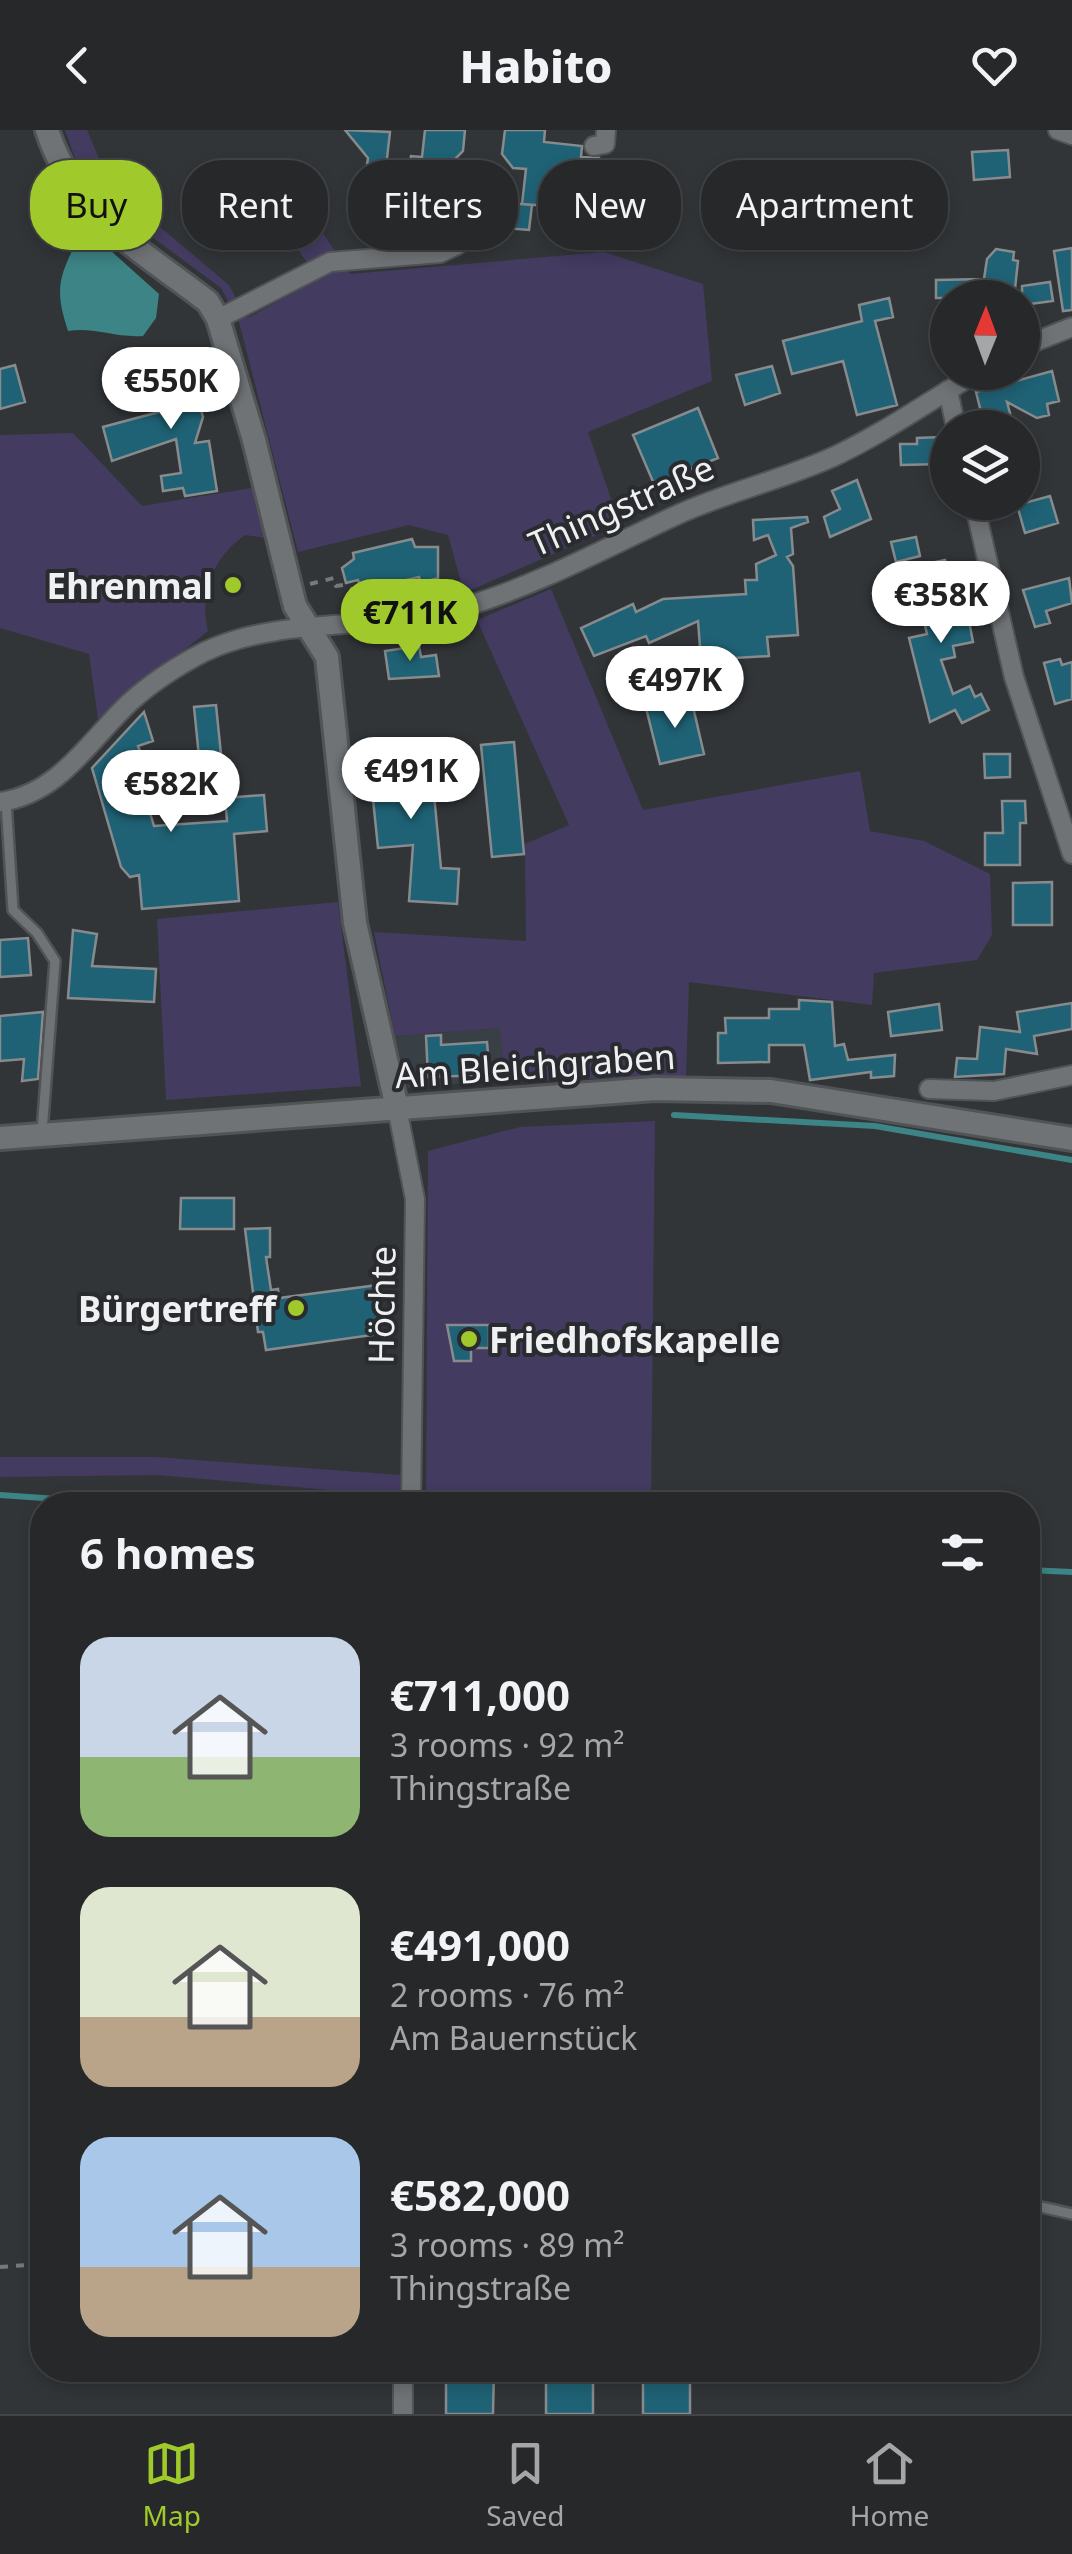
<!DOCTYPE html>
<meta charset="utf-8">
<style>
:root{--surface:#26282a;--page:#323436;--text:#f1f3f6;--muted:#a4a6a8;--line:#424447;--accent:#a0c92b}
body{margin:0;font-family:"Noto Sans",sans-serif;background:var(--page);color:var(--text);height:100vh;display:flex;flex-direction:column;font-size:38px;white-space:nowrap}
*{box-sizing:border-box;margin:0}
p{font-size:32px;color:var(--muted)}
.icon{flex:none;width:55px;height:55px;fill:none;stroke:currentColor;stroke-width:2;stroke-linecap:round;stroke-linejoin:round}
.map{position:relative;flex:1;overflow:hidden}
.drawer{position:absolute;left:30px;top:1362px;width:1010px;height:890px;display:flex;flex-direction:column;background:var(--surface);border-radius:40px;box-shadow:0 5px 15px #0003,0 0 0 2px var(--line)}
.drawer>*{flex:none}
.banner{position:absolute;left:30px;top:30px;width:1012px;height:90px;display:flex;gap:20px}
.needle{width:65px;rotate:1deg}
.controls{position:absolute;left:930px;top:150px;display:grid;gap:20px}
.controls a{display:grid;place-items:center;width:110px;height:110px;border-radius:50%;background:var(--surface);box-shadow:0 5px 15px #0003,0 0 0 2px var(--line);font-size:50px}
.price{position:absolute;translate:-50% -85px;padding:0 22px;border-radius:35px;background:#fff;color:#222;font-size:32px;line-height:65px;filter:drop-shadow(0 2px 5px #0008)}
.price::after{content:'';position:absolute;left:50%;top:60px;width:30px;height:22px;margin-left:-15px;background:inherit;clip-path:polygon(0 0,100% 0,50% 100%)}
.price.on{background:var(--accent);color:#111}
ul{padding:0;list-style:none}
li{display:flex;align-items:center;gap:30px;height:250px;padding:0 50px}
li span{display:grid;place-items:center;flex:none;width:280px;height:200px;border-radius:30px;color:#555}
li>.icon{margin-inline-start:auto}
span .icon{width:120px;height:120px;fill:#fffc;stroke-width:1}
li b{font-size:42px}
h2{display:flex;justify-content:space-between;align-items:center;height:120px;padding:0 50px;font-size:42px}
.tag{padding:0 35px;border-radius:40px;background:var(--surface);box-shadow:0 5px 15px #0003,0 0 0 2px var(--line);font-size:35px;line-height:90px}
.tag.on{background:var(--accent);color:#111}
header{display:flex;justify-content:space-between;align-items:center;height:130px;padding:0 50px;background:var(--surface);font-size:45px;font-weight:800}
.dock{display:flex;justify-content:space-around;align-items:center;height:140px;border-top:2px solid var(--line);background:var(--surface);font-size:28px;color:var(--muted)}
.dock a{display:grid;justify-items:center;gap:5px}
.dock .on{color:var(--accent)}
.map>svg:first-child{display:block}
.built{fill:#384046}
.green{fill:#433b60}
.water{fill:#3c8485}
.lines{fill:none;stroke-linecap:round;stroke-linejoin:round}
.stream{stroke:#3c8485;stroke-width:6}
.building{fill:#1f6275;stroke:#878b8d;stroke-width:2.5}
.service-casing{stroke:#515456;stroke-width:14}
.minor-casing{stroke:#515456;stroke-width:22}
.tertiary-casing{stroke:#515456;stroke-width:28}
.path{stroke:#76787b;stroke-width:4;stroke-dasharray:8 8;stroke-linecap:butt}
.service{stroke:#707376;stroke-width:9}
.minor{stroke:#707376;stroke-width:18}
.tertiary{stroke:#707376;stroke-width:22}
.poi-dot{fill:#a0c92b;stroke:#292b2e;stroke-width:4}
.labels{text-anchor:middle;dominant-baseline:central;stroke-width:8;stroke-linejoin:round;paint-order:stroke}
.street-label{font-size:35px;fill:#eef0f2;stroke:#292b2e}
.poi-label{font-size:35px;font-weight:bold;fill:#eef0f2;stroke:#292b2e;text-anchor:end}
</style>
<header><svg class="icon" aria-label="back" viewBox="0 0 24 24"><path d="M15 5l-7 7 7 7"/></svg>Habito<svg class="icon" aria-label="heart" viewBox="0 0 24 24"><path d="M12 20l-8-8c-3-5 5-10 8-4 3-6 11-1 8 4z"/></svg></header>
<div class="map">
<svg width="1072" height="2284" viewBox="0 0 1072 2284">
<rect width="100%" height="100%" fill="#323538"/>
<path class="built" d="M 501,898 L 505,950 L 408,958 L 395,906 Z"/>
<path class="green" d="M 65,0 L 87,0 L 110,55 L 229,155 L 247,188 L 319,149 L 286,103 L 293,58 L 350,144 L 604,122 L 703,154 L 712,251 L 588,302 L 620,395 L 464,463 L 448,405 L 409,395 L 298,422 L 239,192 L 221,158 L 102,70 L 76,31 Z
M 73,303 L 142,376 L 257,357 L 267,408 L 245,405 C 213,428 199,462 208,501 L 98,589 L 89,524 L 0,498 L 0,305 Z
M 551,459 L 643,680 L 860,641 L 870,701 L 924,711 L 990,744 L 992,805 L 977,830 L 874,843 L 872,875 L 689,852 L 686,947 L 505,950 L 500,898 L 395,906 L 374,802 L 526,811 L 525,714 L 569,695 L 477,490 Z
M 338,772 L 361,956 L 166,970 L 157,789 Z
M 655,991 L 651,1375 L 426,1375 L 428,1021 L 520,997 Z
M 0,1327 L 156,1327 L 400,1345 L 400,1366 L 157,1345 L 0,1347 Z"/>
<path class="water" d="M 89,110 L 101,112 L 159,164 L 156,188 L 143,206 C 115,208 95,197 68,201 C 56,164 57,150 75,115 Z"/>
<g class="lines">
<path class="stream" d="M 674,985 L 875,996 L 1072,1030
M 0,1365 L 144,1375
M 1028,1440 L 1072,1442"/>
</g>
<path class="building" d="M 345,0 L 390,2 L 386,37 L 367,35 L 368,28 Z
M 425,0 L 465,0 L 463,21 L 454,30 L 447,93 L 425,91 L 426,80 L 405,78 L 411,26 L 422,27 Z
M 505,0 L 545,0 L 544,12 L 582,16 L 581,27 L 599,28 L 595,76 L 549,71 L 549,76 L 522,74 L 526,39 L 513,38 L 502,24 Z
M 1008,20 L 1010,47 L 974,50 L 972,22 Z
M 497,72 L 532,75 L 529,100 L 495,97 Z
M 1072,118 L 1072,180 L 1063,181 L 1054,121 Z
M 996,119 L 1014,122 L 1013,130 L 1018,131 L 1014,168 L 936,168 L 936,150 L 984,149 L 987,129 Z
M 1050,152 L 1053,171 L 1022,175 L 1022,156 Z
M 889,168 L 893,187 L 875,191 L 897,275 L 857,285 L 843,231 L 792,244 L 783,211 L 862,191 L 859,175 Z
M 185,223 L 203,287 L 195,313 L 209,311 L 217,361 L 185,366 L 183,358 L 163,361 L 161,346 L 181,343 L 176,309 L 112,331 L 103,297 L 170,279 L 157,231 Z
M 15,235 L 25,272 L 0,279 L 0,239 Z
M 772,236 L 780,263 L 745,275 L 736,245 Z
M 1052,241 L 1059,271 L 1047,274 L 1049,285 L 1037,288 L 1007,272 L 1014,298 L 985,298 L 976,262 Z
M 698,278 L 718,328 L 654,354 L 633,305 Z
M 942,307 L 942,334 L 901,335 L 900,314 L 917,314 L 917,308 Z
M 857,350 L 871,389 L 830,407 L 824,387 L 840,379 L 832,361 Z
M 1050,366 L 1058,393 L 1025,403 L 1017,375 Z
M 807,387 L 808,392 L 791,398 L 793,424 L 787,427 L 793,436 L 798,505 L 767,507 L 769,526 L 701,530 L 698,491 L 649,513 L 646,506 L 594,526 L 581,498 L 633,474 L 636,482 L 663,469 L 746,464 L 745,450 L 757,450 L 756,434 L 776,425 L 768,405 L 754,410 L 753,390 Z
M 916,407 L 920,426 L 896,432 L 891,412 Z
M 412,409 L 415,417 L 438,417 L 438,448 L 421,453 L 419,447 L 362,461 L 358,450 L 346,453 L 342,438 L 354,429 L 353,423 Z
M 945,430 L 958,492 L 969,491 L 973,512 L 953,516 L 955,527 L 941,530 L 953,564 L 970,556 L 975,567 L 981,564 L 989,580 L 962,593 L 955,580 L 930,592 L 909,508 L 927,504 L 912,437 Z
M 1069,448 L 1072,473 L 1046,481 L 1050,493 L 1035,497 L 1023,460 Z
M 419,516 L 421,527 L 436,525 L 439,546 L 389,549 L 385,521 Z
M 1060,529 L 1062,535 L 1072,532 L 1072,569 L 1055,574 L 1044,533 Z
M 691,568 L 704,624 L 660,634 L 646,578 Z
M 216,575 L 223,644 L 201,647 L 194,577 Z
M 144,582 L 153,611 L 138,616 L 141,624 L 133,627 L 154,696 L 227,691 L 225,668 L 264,665 L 267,701 L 234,704 L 239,771 L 142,779 L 139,745 L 130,747 L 121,737 L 92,638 Z
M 514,612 L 524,724 L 492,727 L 481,615 Z
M 430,622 L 441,738 L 459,739 L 457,774 L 409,771 L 413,715 L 378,718 L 373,669 L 369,669 L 365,628 Z
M 984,624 L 1010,624 L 1010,647 L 985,648 Z
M 1002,671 L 1025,671 L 1026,693 L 1020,693 L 1020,735 L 985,735 L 985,703 L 1003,703 Z
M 1052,752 L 1052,795 L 1013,795 L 1013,753 Z
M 73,800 L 97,804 L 92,836 L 156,839 L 154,872 L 68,868 Z
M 28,808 L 31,845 L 0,847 L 0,810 Z
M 799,870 L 832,872 L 835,916 L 844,914 L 848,930 L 895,925 L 894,946 L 871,948 L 871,942 L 810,950 L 804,915 L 769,915 L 769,932 L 718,933 L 718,903 L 726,903 L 725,888 L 769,888 L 769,879 L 799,879 Z
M 1072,873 L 1072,899 L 1034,906 L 1037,924 L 1006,919 L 1004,944 L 955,947 L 957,928 L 977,929 L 980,897 L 1020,902 L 1017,882 Z
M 939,874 L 942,900 L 891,906 L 888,882 Z
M 43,882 L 38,949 L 22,951 L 24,929 L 0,931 L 0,886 Z
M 441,905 L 441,915 L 487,912 L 490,945 L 428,947 L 426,906 Z
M 181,1068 L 234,1068 L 234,1099 L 180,1099 Z
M 270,1098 L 270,1127 L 266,1127 L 271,1160 L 278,1159 L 279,1168 L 378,1155 L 379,1204 L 266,1220 L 263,1202 L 258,1202 L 245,1099 Z
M 447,1195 L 489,1195 L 489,1218 L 471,1218 L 471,1231 L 454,1231 Z
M 446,2240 L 494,2240 L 493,2284 L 446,2284 Z
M 546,2240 L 593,2240 L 593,2284 L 546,2284 Z
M 643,2240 L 690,2240 L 690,2284 L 643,2284 Z"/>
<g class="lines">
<defs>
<path id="service" d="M 6,671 L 13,780 L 37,803 L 55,831 L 42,1002
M 1028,2074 L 1072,2084"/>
<path id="minor" d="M 1058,0 L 1072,5
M 594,16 L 605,14 L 606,0
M 218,189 L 330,132 L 440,123 L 457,115 L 469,54
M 1022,217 L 1072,197
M 948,260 L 956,298
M 974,372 L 1014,547 L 1072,724
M 0,672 C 59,664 90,610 129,573 C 152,552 177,536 204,522 C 285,484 380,503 464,477 C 538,455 609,416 679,384 C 730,361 785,349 835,326 C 886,302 930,270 979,242
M 929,959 L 994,961 L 1072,945
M 397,978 L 415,1069 L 411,1375
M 403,2240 L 403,2284"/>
<path id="tertiary" d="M 47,0 C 75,86 140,119 208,172 L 218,189 L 254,310 L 295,476 L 327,527 L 355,793 L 397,978
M 0,1008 L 655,959 L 771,961 L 1072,1009"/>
</defs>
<use href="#service" class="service-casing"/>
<use href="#minor" class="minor-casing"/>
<use href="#tertiary" class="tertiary-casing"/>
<path class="path" d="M 310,454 L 334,448 L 336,456 L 343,455 L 362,464 L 417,450 L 422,467
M 0,2137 L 42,2134"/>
<use href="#service" class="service"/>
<use href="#minor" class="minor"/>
<use href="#tertiary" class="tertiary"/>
</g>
<g class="poi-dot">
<circle cx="233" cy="455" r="10"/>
<circle cx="296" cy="1178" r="10"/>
<circle cx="469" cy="1209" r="10"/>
</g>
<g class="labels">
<g class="street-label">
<text transform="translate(621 375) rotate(-24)">Thingstraße</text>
<text transform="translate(535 935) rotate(-4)">Am Bleichgraben</text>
<text transform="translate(381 1175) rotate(-89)">Höchte</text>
</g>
<g class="poi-label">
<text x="213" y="455">Ehrenmal</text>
<text x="276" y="1178">Bürgertreff</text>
<text x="489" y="1209" text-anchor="start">Friedhofskapelle</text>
</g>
</g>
</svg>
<div class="controls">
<a><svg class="needle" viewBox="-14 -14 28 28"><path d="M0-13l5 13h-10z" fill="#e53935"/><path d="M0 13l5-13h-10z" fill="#a4a6a8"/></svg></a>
<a><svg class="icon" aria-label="layers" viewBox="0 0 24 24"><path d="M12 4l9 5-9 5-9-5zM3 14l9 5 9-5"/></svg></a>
</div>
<b class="price" style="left:171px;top:302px">€550K</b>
<b class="price" style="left:941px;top:516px">€358K</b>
<b class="price on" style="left:410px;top:534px">€711K</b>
<b class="price" style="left:675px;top:601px">€497K</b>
<b class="price" style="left:411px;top:692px">€491K</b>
<b class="price" style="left:171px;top:705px">€582K</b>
<div class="banner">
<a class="tag on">Buy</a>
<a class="tag">Rent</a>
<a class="tag">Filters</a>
<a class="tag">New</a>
<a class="tag">Apartment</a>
</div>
<section class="drawer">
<h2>6 homes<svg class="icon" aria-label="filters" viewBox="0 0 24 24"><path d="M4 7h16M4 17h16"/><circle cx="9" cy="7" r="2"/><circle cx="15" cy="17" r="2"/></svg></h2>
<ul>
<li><span style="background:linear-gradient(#c9d6e8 60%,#8fb573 0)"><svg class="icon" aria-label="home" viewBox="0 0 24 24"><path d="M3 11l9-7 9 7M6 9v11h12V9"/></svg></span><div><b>€711,000</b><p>3 rooms · 92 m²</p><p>Thingstraße</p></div></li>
<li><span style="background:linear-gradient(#dfe7d0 65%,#b9a48a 0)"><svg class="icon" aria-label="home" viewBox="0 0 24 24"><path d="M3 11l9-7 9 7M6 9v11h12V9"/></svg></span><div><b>€491,000</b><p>2 rooms · 76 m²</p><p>Am Bauernstück</p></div></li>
<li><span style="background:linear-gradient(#a9c7e8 65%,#b9a48a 0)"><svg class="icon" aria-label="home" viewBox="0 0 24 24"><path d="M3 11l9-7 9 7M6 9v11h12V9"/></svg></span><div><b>€582,000</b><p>3 rooms · 89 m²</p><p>Thingstraße</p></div></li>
</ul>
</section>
</div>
<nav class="dock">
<a class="on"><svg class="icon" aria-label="map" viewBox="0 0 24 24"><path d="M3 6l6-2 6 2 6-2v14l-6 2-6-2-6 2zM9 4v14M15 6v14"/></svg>Map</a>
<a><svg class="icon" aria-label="saved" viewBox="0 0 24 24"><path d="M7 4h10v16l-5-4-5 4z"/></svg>Saved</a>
<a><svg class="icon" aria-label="home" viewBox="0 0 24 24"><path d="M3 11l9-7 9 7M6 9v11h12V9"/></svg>Home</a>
</nav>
